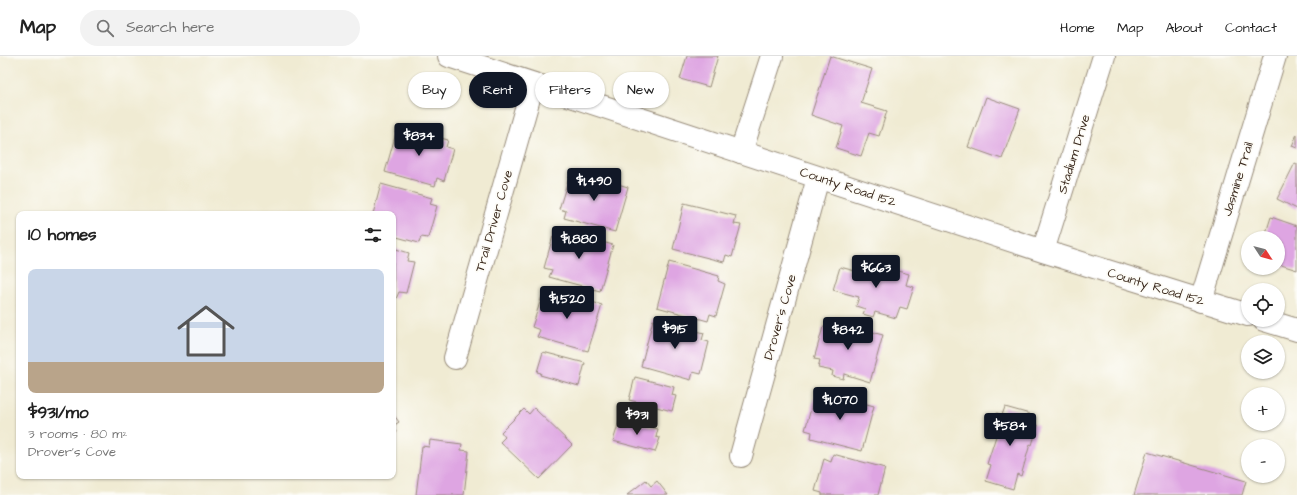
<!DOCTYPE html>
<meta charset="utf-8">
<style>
:root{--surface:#fff;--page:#f2f2f2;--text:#222;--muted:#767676;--line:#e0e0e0;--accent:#111827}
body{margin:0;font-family:"Architects Daughter",sans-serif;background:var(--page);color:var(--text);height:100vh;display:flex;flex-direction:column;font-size:15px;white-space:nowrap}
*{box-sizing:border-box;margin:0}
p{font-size:13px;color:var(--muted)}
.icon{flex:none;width:22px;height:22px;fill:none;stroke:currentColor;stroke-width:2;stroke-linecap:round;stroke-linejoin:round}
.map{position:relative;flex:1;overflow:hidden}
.drawer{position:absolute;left:16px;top:155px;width:380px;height:268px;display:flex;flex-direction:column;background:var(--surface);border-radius:8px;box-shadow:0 1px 3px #0004}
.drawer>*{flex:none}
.hud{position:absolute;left:408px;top:16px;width:380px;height:36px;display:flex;gap:8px}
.needle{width:26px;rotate:126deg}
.buttons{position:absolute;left:1241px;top:175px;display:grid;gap:8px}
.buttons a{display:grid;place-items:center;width:44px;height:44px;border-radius:50%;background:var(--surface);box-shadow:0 1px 3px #0004;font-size:20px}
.price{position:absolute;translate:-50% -34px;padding:0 9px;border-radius:4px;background:var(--accent);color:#fff;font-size:13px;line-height:26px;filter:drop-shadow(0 1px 2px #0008)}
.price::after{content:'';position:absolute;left:50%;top:24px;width:12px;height:9px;margin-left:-6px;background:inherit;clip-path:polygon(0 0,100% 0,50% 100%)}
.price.selected{background:#222;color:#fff}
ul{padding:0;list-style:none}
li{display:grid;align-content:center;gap:8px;height:212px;padding:0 12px}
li+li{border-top:1px solid var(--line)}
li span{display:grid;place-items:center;height:124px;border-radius:8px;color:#555}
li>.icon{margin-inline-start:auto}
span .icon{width:72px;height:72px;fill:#fffc;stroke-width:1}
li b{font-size:17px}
h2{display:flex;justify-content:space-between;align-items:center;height:48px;padding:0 12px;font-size:17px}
.tag{padding:0 14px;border-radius:18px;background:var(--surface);box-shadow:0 1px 3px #0004;font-size:14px;line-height:36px}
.tag.selected{background:var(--accent);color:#fff}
header{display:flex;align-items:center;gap:24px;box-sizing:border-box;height:56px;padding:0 20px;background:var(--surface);border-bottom:1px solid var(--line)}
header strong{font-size:19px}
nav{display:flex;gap:22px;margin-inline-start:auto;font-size:14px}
.search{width:280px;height:36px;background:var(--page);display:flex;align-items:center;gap:10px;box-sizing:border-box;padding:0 14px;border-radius:22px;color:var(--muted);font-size:15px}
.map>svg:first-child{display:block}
.building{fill:#dea5e2}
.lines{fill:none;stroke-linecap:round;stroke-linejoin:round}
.minor-casing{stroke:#968a78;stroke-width:24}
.tertiary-casing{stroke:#968a78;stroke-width:24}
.minor{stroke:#fff;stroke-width:22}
.tertiary{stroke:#fff;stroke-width:22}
.labels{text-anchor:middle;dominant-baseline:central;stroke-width:3.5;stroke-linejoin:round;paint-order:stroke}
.street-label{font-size:13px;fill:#3b2a1e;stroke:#fdfcf7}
</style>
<header>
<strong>Map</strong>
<div class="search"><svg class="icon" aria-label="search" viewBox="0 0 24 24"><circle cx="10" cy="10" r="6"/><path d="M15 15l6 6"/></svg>Search here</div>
<nav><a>Home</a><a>Map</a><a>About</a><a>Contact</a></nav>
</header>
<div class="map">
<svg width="1297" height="439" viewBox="0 0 1297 439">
<rect width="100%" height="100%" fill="#fdfcf7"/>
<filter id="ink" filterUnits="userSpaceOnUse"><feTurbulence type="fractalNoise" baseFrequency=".025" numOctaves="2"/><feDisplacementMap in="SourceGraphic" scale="8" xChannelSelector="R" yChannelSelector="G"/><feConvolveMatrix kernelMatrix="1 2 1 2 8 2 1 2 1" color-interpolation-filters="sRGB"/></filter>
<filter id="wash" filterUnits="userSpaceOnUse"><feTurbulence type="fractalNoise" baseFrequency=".012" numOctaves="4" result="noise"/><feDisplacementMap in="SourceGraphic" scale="16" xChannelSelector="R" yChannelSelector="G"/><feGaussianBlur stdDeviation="0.9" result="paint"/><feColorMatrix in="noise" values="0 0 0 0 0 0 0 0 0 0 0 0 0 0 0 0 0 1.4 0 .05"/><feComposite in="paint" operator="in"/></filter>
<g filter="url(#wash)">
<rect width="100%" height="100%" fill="#f0ebd3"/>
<g id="blocks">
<path class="building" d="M 687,0 L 718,0 L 709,31 L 680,23 Z
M 830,0 L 872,13 L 861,47 L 887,55 L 879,80 L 869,77 L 861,100 L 836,92 L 843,70 L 811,59 Z
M 986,41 L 1020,53 L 1002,103 L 968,91 Z
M 398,70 L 448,84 L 446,91 L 453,93 L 444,125 L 437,122 L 435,130 L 385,116 Z
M 1297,78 L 1297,92 L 1292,90 Z
M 1295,107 L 1297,108 L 1297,153 L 1277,143 Z
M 577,116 L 628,131 L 615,176 L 564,162 L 566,155 L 559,153 L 569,121 L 575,123 Z
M 381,128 L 432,142 L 430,148 L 437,150 L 428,182 L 421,181 L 419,187 L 393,180 L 393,158 L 373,158 Z
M 684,147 L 736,160 L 734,168 L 741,169 L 732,201 L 726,199 L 724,206 L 673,193 Z
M 1271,161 L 1297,170 L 1297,214 L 1278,208 L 1278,201 L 1283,186 L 1278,184 L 1278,182 L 1271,182 L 1265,180 Z
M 563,175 L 613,189 L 600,235 L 549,221 L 552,214 L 544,212 L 553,180 L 560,182 Z
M 393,192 L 409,197 L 407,205 L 414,206 L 406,237 L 399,236 L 396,243 L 393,242 Z
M 877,204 L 888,207 L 887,212 L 909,218 L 906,229 L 914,231 L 907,253 L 900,251 L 896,262 L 875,256 L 873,261 L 863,258 L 865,253 L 856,250 L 859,241 L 833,234 L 840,211 L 863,217 L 867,206 L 876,209 Z
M 669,206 L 719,220 L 718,225 L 725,228 L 716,260 L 710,258 L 708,265 L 657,251 Z
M 551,234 L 602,249 L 588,295 L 537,281 L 540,274 L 532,271 L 542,240 L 549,242 Z
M 653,264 L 704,277 L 702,284 L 709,286 L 701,318 L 693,316 L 691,324 L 641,310 Z
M 831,265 L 846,269 L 847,265 L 858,268 L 856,272 L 883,279 L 870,326 L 844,318 L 843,323 L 832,320 L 833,315 L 818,312 L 820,304 L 814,303 L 823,271 L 829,272 Z
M 543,296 L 585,307 L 579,330 L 540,319 L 541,317 L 537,316 Z
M 635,321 L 674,331 L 672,339 L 676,340 L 672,355 L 629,344 Z
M 823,336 L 874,350 L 862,395 L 811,382 L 812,376 L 805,374 L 814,342 L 821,344 Z
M 1005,351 L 1030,358 L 1028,366 L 1038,369 L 1032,389 L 1030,388 L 1021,420 L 1017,418 L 1013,433 L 986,425 L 991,409 L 987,408 L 997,377 L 991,375 L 997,357 L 1002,359 Z
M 534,352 L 572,389 L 539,423 L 500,386 L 505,381 L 501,376 L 524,353 L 529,358 Z
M 393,358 L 399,366 L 393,370 Z
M 620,363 L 658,373 L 656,381 L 660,382 L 655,396 L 613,385 Z
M 393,371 L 397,376 L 393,379 Z
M 430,384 L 462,388 L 461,394 L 469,395 L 464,439 L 416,439 L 422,390 L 429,391 Z
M 1147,396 L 1246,425 L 1242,439 L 1134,439 Z
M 833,398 L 885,412 L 878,439 L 822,439 L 822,437 L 815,435 L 824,403 L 831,406 Z
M 646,424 L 651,430 L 657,425 L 668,439 L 627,439 Z"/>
</g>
</g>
<g filter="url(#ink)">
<use href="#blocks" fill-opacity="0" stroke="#968a78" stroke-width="1"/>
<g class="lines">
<defs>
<path id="minor" d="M 741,96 L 772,0
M 1201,245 L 1275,0
M 455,302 L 533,28
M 741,400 L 818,122"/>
<path id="tertiary" d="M 449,0 L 1043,195 L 1248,259
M 1043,195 L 1104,0
M 1264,264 L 1297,274"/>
</defs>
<use href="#minor" class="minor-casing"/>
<use href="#tertiary" class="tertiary-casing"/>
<use href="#minor" class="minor"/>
<use href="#tertiary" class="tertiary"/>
</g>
</g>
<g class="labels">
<g class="street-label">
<text transform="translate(1074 98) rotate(-73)">Stadium Drive</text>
<text transform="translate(1238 123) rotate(-73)">Jasmine Trail</text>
<text transform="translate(848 131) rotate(18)">County Road 152</text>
<text transform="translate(494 165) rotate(-74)">Trail Driver Cove</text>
<text transform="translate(1156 231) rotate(17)">County Road 152</text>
<text transform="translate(780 261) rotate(-74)">Drover’s Cove</text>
</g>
</g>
</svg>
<div class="buttons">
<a><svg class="needle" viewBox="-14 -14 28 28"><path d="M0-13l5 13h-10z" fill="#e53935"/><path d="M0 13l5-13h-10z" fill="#767676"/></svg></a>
<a><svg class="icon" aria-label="locate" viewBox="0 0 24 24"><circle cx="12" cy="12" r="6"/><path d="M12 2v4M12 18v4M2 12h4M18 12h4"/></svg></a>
<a><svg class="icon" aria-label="layers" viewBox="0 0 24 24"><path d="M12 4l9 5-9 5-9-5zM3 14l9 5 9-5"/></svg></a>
<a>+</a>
<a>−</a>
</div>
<b class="price" style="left:419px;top:101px">$834</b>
<b class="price" style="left:594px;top:146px">$1,490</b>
<b class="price" style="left:579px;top:204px">$1,880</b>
<b class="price" style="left:876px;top:233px">$663</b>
<b class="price" style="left:567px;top:264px">$1,520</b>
<b class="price" style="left:675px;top:294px">$915</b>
<b class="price" style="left:848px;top:295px">$842</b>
<b class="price" style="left:840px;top:365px">$1,070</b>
<b class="price selected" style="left:637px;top:380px">$931</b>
<b class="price" style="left:1010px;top:391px">$584</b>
<div class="hud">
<a class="tag">Buy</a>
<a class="tag selected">Rent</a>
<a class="tag">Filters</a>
<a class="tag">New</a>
</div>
<section class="drawer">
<h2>10 homes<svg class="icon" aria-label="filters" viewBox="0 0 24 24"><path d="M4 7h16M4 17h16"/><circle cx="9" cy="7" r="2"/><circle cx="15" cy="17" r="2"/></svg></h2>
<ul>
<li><span style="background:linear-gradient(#c9d6e8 75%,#b9a48a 0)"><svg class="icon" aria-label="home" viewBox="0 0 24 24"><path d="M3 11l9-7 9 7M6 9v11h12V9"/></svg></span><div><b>$931/mo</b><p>3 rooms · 80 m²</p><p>Drover’s Cove</p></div></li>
</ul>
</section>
</div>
